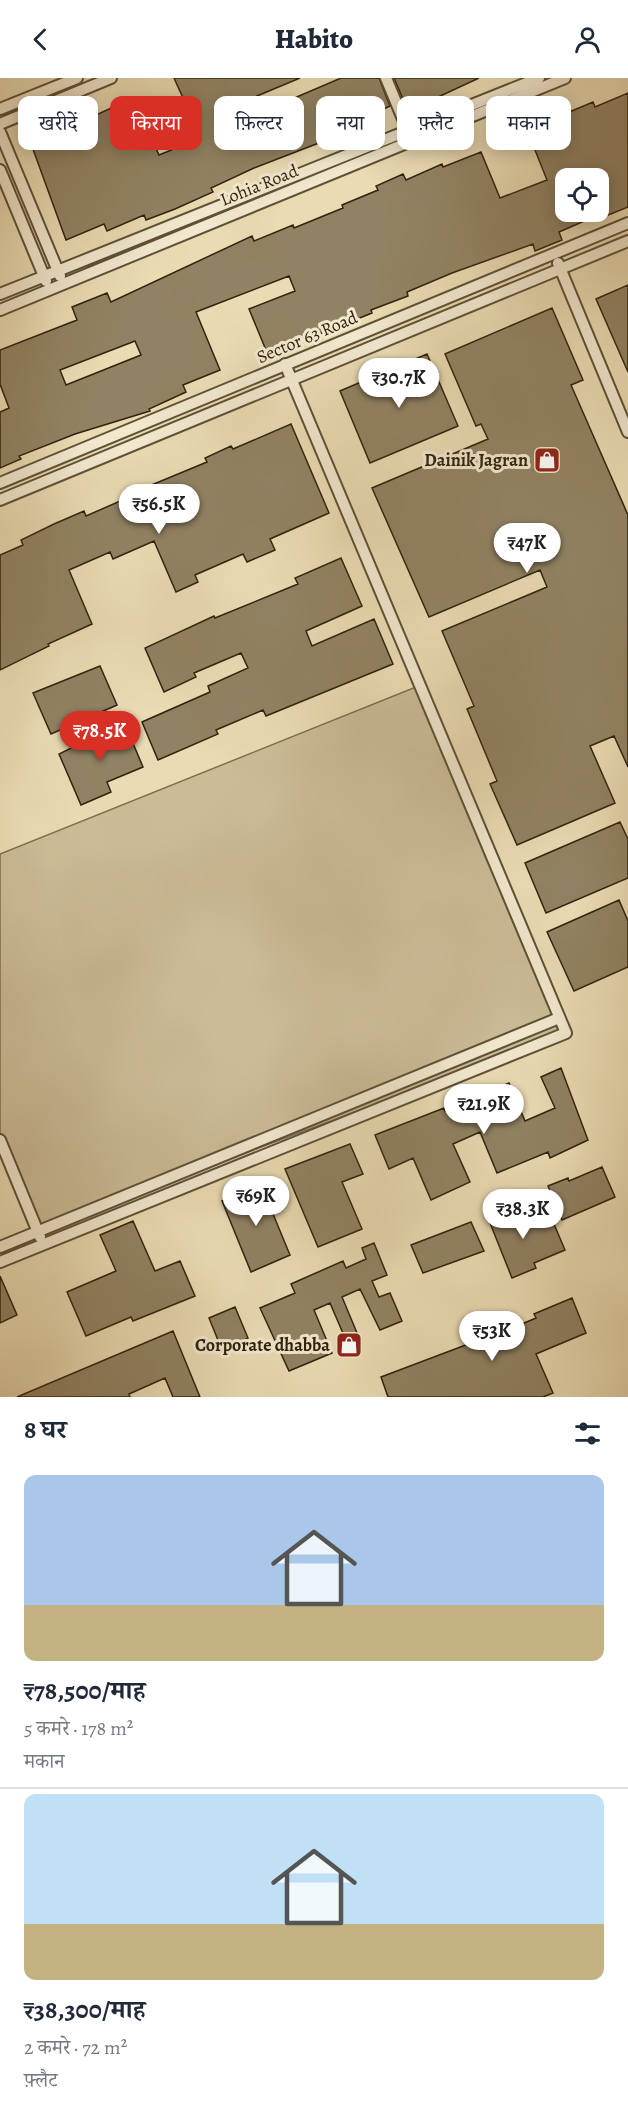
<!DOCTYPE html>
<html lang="hi">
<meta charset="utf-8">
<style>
:root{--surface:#fff;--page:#f6f6f7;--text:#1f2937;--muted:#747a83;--line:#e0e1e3;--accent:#d93025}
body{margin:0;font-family:Alegreya,"Noto Serif Devanagari",serif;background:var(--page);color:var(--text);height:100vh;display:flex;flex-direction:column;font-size:22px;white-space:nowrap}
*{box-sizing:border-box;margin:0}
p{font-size:20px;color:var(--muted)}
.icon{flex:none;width:33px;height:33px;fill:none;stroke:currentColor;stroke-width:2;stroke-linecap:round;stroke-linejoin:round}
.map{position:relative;height:1319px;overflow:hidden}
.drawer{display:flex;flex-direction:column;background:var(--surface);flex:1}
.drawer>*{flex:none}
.guide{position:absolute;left:18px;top:18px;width:592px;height:54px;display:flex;gap:12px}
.fabs{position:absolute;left:555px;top:90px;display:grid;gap:12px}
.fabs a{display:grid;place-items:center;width:54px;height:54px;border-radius:12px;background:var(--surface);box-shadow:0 3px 15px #0003;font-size:30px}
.price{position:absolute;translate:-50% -51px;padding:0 14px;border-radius:21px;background:#fff;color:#222;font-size:20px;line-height:39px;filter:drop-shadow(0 2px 3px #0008)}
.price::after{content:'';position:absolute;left:50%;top:36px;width:18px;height:14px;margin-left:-9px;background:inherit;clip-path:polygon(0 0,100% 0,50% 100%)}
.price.current{background:var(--accent);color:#fff}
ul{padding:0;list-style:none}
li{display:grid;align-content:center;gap:12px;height:318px;padding:0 24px}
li+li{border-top:2px solid var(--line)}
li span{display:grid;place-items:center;height:186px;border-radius:12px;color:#555}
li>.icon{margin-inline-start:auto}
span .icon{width:108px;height:108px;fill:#fffc;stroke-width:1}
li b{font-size:26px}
h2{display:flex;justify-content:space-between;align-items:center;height:72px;padding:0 24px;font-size:26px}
.pill{padding:0 21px;border-radius:12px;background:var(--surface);box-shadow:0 3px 15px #0003;font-size:21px;line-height:54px}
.pill.current{background:var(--accent);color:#fff}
header{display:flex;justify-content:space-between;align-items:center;height:78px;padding:0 24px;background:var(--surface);font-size:27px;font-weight:800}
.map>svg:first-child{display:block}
.green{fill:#cbbc97;stroke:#7e6f52;stroke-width:1.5}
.building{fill:#918263;stroke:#31220c;stroke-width:1.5;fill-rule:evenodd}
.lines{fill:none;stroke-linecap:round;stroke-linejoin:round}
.minor-casing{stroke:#5f5036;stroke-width:14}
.minor{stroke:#f1e8ce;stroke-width:10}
.labels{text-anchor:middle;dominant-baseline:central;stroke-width:6;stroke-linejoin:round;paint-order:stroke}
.street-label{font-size:18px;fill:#31220c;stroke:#f1e8ce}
.poi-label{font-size:18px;font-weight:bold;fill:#31220c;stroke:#f1e8ce;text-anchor:end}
</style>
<header><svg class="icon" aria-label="back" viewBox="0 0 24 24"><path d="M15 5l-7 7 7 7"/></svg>Habito<svg class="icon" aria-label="person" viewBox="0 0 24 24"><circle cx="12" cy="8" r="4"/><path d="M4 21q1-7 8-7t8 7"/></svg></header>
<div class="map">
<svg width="628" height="1319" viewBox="0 0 628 1319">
<rect width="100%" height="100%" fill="#eadbb3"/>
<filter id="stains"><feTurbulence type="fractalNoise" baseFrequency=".00333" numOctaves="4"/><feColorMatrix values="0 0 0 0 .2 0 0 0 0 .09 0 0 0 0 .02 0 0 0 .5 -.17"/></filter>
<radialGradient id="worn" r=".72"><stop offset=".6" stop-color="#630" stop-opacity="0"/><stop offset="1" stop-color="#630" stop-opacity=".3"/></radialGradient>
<path class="green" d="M 421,607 L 566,955 L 37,1153 L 0,1062 L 0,776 Z"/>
<path class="building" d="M 174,0 L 300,0 L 257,18 L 264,33 L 341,0 L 379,0 L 390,28 L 322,59 L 324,63 L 254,90 L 211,110 L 213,114 L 175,131 L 146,142 L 144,137 L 107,153 L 104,146 L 66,162 L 30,63 L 63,49 L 62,46 L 93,34 L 94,38 L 133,20 L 159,77 L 201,60 Z
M 394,0 L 479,0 L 408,33 Z
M 628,15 L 628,129 L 606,138 L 605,134 L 559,154 L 562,162 L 535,173 L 533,166 L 452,195 L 407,214 L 408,218 L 371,232 L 372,235 L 268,277 L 249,231 L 295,213 L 289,198 L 196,234 L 220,292 L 183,307 L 186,314 L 149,331 L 150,333 L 75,356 L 19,378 L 21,381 L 0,390 L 0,334 L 9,330 L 0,306 L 0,272 L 77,242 L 72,229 L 107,215 L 111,224 L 252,158 L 254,163 L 293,147 L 294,150 L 343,130 L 342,127 L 378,112 L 376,108 L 403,96 L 406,102 L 442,86 L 443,89 L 481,74 L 500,120 L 547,102 L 525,47 L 553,36 L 555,40 L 593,24 L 595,29 ZM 566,100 L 598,100 L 598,117 L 605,134 L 566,134 ZM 135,263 L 141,277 L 66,307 L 60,292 Z
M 628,207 L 628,294 L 596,221 Z
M 552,230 L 583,302 L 571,307 L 628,437 L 628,689 L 614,658 L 590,668 L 615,725 L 517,767 L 490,706 L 497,703 L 467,631 L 474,628 L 442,553 L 547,509 L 540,492 L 429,539 L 372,410 L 488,361 L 481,346 L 476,348 L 445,276 Z
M 427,276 L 458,348 L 370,385 L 340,313 Z
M 291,346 L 329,435 L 270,461 L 275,472 L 247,484 L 243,476 L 195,497 L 198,504 L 176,514 L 154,463 L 113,481 L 110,474 L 69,492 L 92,546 L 48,566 L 49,568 L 0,592 L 0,477 L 23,467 L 21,462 L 54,446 L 84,433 L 86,438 L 134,417 L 132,415 L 207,384 L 205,380 L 231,368 L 233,371 Z
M 341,480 L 362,528 L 306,553 L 312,568 L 374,541 L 393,586 L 266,638 L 263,632 L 216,652 L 218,656 L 158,682 L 142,644 L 210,614 L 208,608 L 248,590 L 241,575 L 194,595 L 196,599 L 164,614 L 145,570 L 214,538 L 215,540 L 298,506 L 295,500 Z
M 100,588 L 117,627 L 51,656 L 33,615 Z
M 124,644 L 143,689 L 107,704 L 111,714 L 81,727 L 59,676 Z
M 620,744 L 628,761 L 628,800 L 546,835 L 525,785 Z
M 619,822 L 628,843 L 628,889 L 574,913 L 547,854 Z
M 561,990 L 588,1062 L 550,1080 L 548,1074 L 497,1095 L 480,1054 L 453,1066 L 470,1104 L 431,1122 L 413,1080 L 389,1091 L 375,1057 L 444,1030 L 445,1033 L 509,1005 L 525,1043 L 555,1030 L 541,999 Z
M 350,1066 L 363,1096 L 342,1104 L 362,1151 L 318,1169 L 285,1091 Z
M 602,1089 L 615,1119 L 562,1142 L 548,1108 L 568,1100 L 569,1103 Z
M 259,1102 L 290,1177 L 251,1194 L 222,1123 L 243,1114 L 241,1110 Z
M 513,1124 L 525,1151 L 551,1139 L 565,1172 L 534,1185 L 536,1190 L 512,1200 L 486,1135 Z
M 133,1143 L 155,1193 L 180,1183 L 195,1218 L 133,1243 L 131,1239 L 86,1258 L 67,1214 L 116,1193 L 100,1157 Z
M 471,1144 L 484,1173 L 423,1195 L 411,1167 Z
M 374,1165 L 387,1197 L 372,1203 L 379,1219 L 390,1215 L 402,1243 L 380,1252 L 360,1211 L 342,1219 L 360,1262 L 348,1267 L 330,1225 L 314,1232 L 332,1275 L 289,1293 L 260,1230 L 295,1215 L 291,1206 L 343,1183 L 346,1190 L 366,1181 L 362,1170 Z
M 0,1198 L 17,1237 L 0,1245 Z
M 572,1220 L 586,1255 L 536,1276 L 553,1315 L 543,1319 L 388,1319 L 381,1299 L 471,1265 L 472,1267 L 536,1240 L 534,1236 Z
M 235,1229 L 248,1260 L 222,1272 L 209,1240 Z
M 173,1253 L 200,1319 L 173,1319 L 165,1300 L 129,1316 L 130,1319 L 17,1319 Z"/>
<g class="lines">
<defs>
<path id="minor" d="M 386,0 L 408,53
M 0,31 L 77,0
M 0,46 L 111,0
M 0,54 L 60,198
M 0,92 L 46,203
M 558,185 L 628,354
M 0,216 L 539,0
M 0,232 L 565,0
M 0,405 L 628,145
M 0,422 L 628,163
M 0,1062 L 40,1159
M 0,1169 L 559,940
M 0,1184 L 566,955 L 285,286"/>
</defs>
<use href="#minor" class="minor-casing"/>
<use href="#minor" class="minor"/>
</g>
<defs>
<symbol id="shop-square" viewBox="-11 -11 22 22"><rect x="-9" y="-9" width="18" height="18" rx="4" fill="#8f2418" stroke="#f1e8ce"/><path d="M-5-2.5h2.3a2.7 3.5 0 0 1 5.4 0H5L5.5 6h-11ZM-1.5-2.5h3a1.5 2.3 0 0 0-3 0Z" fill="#fff"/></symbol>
</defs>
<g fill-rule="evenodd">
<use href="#shop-square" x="532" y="367" width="30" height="30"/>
<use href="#shop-square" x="334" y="1252" width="30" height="30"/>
</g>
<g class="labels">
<g class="street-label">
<text transform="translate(259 107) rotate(-22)">Lohia Road</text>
<text transform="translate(307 259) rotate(-23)">Sector 63 Road</text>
</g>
<g class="poi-label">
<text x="528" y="382">Dainik Jagran</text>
<text x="330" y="1267">Corporate dhabba</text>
</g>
</g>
<rect width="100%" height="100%" filter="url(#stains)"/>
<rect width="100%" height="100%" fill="url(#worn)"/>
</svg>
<div class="fabs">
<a><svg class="icon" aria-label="locate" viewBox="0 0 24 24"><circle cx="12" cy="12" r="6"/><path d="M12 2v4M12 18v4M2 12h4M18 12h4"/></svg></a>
</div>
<b class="price" style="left:399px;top:331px">₹30.7K</b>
<b class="price" style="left:159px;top:457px">₹56.5K</b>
<b class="price" style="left:527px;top:496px">₹47K</b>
<b class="price current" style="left:100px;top:684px">₹78.5K</b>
<b class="price" style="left:484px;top:1057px">₹21.9K</b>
<b class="price" style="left:256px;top:1149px">₹69K</b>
<b class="price" style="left:523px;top:1162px">₹38.3K</b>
<b class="price" style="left:492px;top:1284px">₹53K</b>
<div class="guide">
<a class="pill">खरीदें</a>
<a class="pill current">किराया</a>
<a class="pill">फ़िल्टर</a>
<a class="pill">नया</a>
<a class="pill">फ़्लैट</a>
<a class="pill">मकान</a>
</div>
</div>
<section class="drawer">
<h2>8 घर<svg class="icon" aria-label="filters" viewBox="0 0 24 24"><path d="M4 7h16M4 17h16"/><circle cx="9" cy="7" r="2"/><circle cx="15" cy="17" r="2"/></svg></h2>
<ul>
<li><span style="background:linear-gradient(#a9c7e8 70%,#c2b280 0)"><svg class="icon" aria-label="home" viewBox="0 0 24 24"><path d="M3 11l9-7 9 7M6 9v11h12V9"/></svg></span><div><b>₹78,500/माह</b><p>5 कमरे · 178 m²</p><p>मकान</p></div></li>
<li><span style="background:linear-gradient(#bfe0f5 70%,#c2b280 0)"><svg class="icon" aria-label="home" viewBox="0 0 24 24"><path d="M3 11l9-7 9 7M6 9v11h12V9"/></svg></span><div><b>₹38,300/माह</b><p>2 कमरे · 72 m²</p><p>फ़्लैट</p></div></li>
</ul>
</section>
